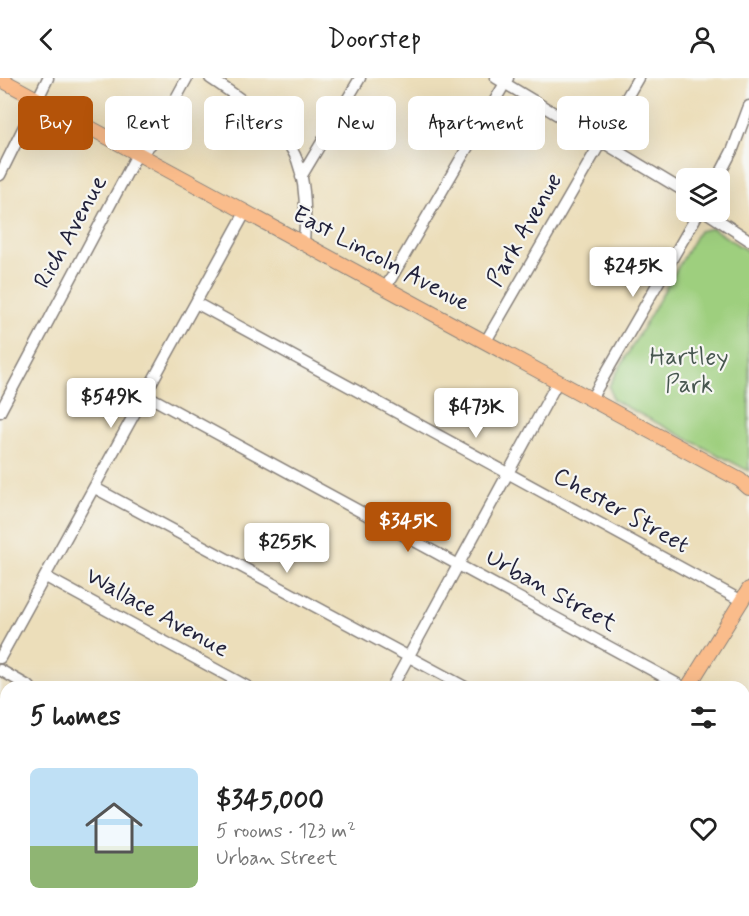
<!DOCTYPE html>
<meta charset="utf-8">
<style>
:root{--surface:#fff;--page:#f6f6f6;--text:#222;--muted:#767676;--line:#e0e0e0;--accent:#b45309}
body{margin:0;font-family:Mynerve,sans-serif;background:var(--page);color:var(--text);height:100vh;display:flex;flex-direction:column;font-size:22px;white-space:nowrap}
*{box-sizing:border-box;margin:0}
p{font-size:20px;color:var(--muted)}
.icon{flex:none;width:33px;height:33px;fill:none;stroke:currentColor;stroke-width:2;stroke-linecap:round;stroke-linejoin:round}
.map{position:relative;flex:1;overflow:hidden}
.drawer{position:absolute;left:0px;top:603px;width:750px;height:236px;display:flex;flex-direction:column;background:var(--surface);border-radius:18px 18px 0 0;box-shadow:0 6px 24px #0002}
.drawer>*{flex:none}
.guide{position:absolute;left:18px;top:18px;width:714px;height:54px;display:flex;gap:12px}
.tools{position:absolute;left:676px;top:90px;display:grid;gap:12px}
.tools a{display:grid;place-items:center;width:54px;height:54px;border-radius:9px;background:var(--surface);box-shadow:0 6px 24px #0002;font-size:30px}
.price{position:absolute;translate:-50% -51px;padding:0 14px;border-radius:6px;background:#fff;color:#222;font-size:20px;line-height:39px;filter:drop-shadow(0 2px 3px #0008)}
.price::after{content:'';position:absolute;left:50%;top:36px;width:18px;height:14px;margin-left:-9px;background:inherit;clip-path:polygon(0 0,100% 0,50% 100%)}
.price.active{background:var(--accent);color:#fff}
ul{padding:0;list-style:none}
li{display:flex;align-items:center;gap:18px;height:150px;padding:0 30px}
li+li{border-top:2px solid var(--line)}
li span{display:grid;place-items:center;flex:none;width:168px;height:120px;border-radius:9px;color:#555}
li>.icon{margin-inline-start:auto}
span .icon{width:72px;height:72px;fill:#fffc;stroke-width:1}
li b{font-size:26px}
h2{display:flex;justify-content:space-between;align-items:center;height:72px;padding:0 30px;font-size:26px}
.tag{padding:0 21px;border-radius:9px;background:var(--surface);box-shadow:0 6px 24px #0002;font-size:21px;line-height:54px}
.tag.active{background:var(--accent);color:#fff}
header{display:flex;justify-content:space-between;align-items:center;height:78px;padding:0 30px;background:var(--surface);font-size:27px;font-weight:600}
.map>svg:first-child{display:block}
.green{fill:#9ecf7e;stroke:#60785c;stroke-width:1.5}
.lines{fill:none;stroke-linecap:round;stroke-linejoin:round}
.minor-casing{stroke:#87807a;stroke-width:13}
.major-casing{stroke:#87807a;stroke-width:16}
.minor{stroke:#fff;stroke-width:10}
.major{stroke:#fabc8b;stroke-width:14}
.labels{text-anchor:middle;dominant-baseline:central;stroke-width:4.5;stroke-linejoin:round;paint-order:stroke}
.street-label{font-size:24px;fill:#22223b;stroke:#f6f6f2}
.park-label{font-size:24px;fill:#47564f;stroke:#f6f6f2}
</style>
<header><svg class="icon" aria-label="back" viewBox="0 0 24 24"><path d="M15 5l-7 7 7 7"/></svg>Doorstep<svg class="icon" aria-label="person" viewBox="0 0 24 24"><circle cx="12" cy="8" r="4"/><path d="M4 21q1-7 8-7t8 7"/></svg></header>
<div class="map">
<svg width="749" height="838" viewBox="0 0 749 838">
<rect width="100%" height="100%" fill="#f6f6f2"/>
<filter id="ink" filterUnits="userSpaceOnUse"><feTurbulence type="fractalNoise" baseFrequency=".0167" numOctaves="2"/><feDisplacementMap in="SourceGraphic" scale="12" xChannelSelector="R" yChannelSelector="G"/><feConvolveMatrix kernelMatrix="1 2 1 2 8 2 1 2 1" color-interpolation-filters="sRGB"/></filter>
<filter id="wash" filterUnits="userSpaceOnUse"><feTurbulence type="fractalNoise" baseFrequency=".008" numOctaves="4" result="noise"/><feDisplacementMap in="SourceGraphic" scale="24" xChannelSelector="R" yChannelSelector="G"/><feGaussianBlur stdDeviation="1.35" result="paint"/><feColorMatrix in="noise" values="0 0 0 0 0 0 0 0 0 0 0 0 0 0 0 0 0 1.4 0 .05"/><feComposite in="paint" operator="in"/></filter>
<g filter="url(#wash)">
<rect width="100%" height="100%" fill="#ecdeba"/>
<path class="green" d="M 712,150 L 749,174 L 749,393 L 613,322 L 609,308 L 699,153 Z"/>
</g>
<g filter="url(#ink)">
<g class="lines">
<defs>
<path id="minor" d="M 210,0 C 237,18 285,50 297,82 C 306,106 306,139 304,164
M 496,0 L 687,115
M 0,97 L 48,0
M 301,99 L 360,0
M 718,100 L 733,71 L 749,28
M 706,134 L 749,162
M 386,209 L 508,0
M 196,225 L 742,523
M 486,263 L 638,0
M 146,317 L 683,609
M 591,321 L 699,134
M 0,334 L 134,82 L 151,66 L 187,0
M 95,410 L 465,609
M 46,499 L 248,609
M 0,580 L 246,133
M 0,592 L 30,609
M 392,609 L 558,303
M 0,707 L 6,710
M 0,815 L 6,823
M 13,832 L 17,838
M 210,832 L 214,838
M 437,832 L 447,838
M 144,838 L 151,832"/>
<path id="major" d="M 0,1 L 740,402 L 749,410
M 688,609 L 749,511
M 501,838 L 506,832"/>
</defs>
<use href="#minor" class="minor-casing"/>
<use href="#major" class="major-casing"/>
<use href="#minor" class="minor"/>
<use href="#major" class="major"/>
</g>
</g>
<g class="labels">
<g class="street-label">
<text transform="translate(525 152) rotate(-60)">Park Avenue</text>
<text transform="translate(71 154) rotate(-61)">Rich Avenue</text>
<text transform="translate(381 181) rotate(28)">East Lincoln Avenue</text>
<text transform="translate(621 433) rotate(29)">Chester Street</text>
<text transform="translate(551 513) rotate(29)">Urban Street</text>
<text transform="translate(157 535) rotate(29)">Wallace Avenue</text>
</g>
<g class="park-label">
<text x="689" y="279">Hartley<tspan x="689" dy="28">Park</tspan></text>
</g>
</g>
</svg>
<div class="tools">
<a><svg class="icon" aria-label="layers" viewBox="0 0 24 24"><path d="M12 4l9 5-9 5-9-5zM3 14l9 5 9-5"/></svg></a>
</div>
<b class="price" style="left:633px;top:220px">$245K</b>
<b class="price" style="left:111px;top:351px">$549K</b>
<b class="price" style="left:476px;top:361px">$473K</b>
<b class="price active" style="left:408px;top:475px">$345K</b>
<b class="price" style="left:287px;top:496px">$255K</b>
<div class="guide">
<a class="tag active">Buy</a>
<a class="tag">Rent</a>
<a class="tag">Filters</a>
<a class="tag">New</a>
<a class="tag">Apartment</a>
<a class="tag">House</a>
</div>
<section class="drawer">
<h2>5 homes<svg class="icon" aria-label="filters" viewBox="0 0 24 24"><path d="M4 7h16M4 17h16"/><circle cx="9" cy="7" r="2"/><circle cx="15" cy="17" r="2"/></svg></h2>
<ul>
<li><span style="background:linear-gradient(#bfe0f5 65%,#8fb573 0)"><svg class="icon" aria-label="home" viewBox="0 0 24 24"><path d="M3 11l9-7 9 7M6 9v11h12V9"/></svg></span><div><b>$345,000</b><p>5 rooms · 123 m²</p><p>Urban Street</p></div><svg class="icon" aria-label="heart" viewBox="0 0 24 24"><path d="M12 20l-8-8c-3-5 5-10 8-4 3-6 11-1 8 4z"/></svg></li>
</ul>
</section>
</div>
